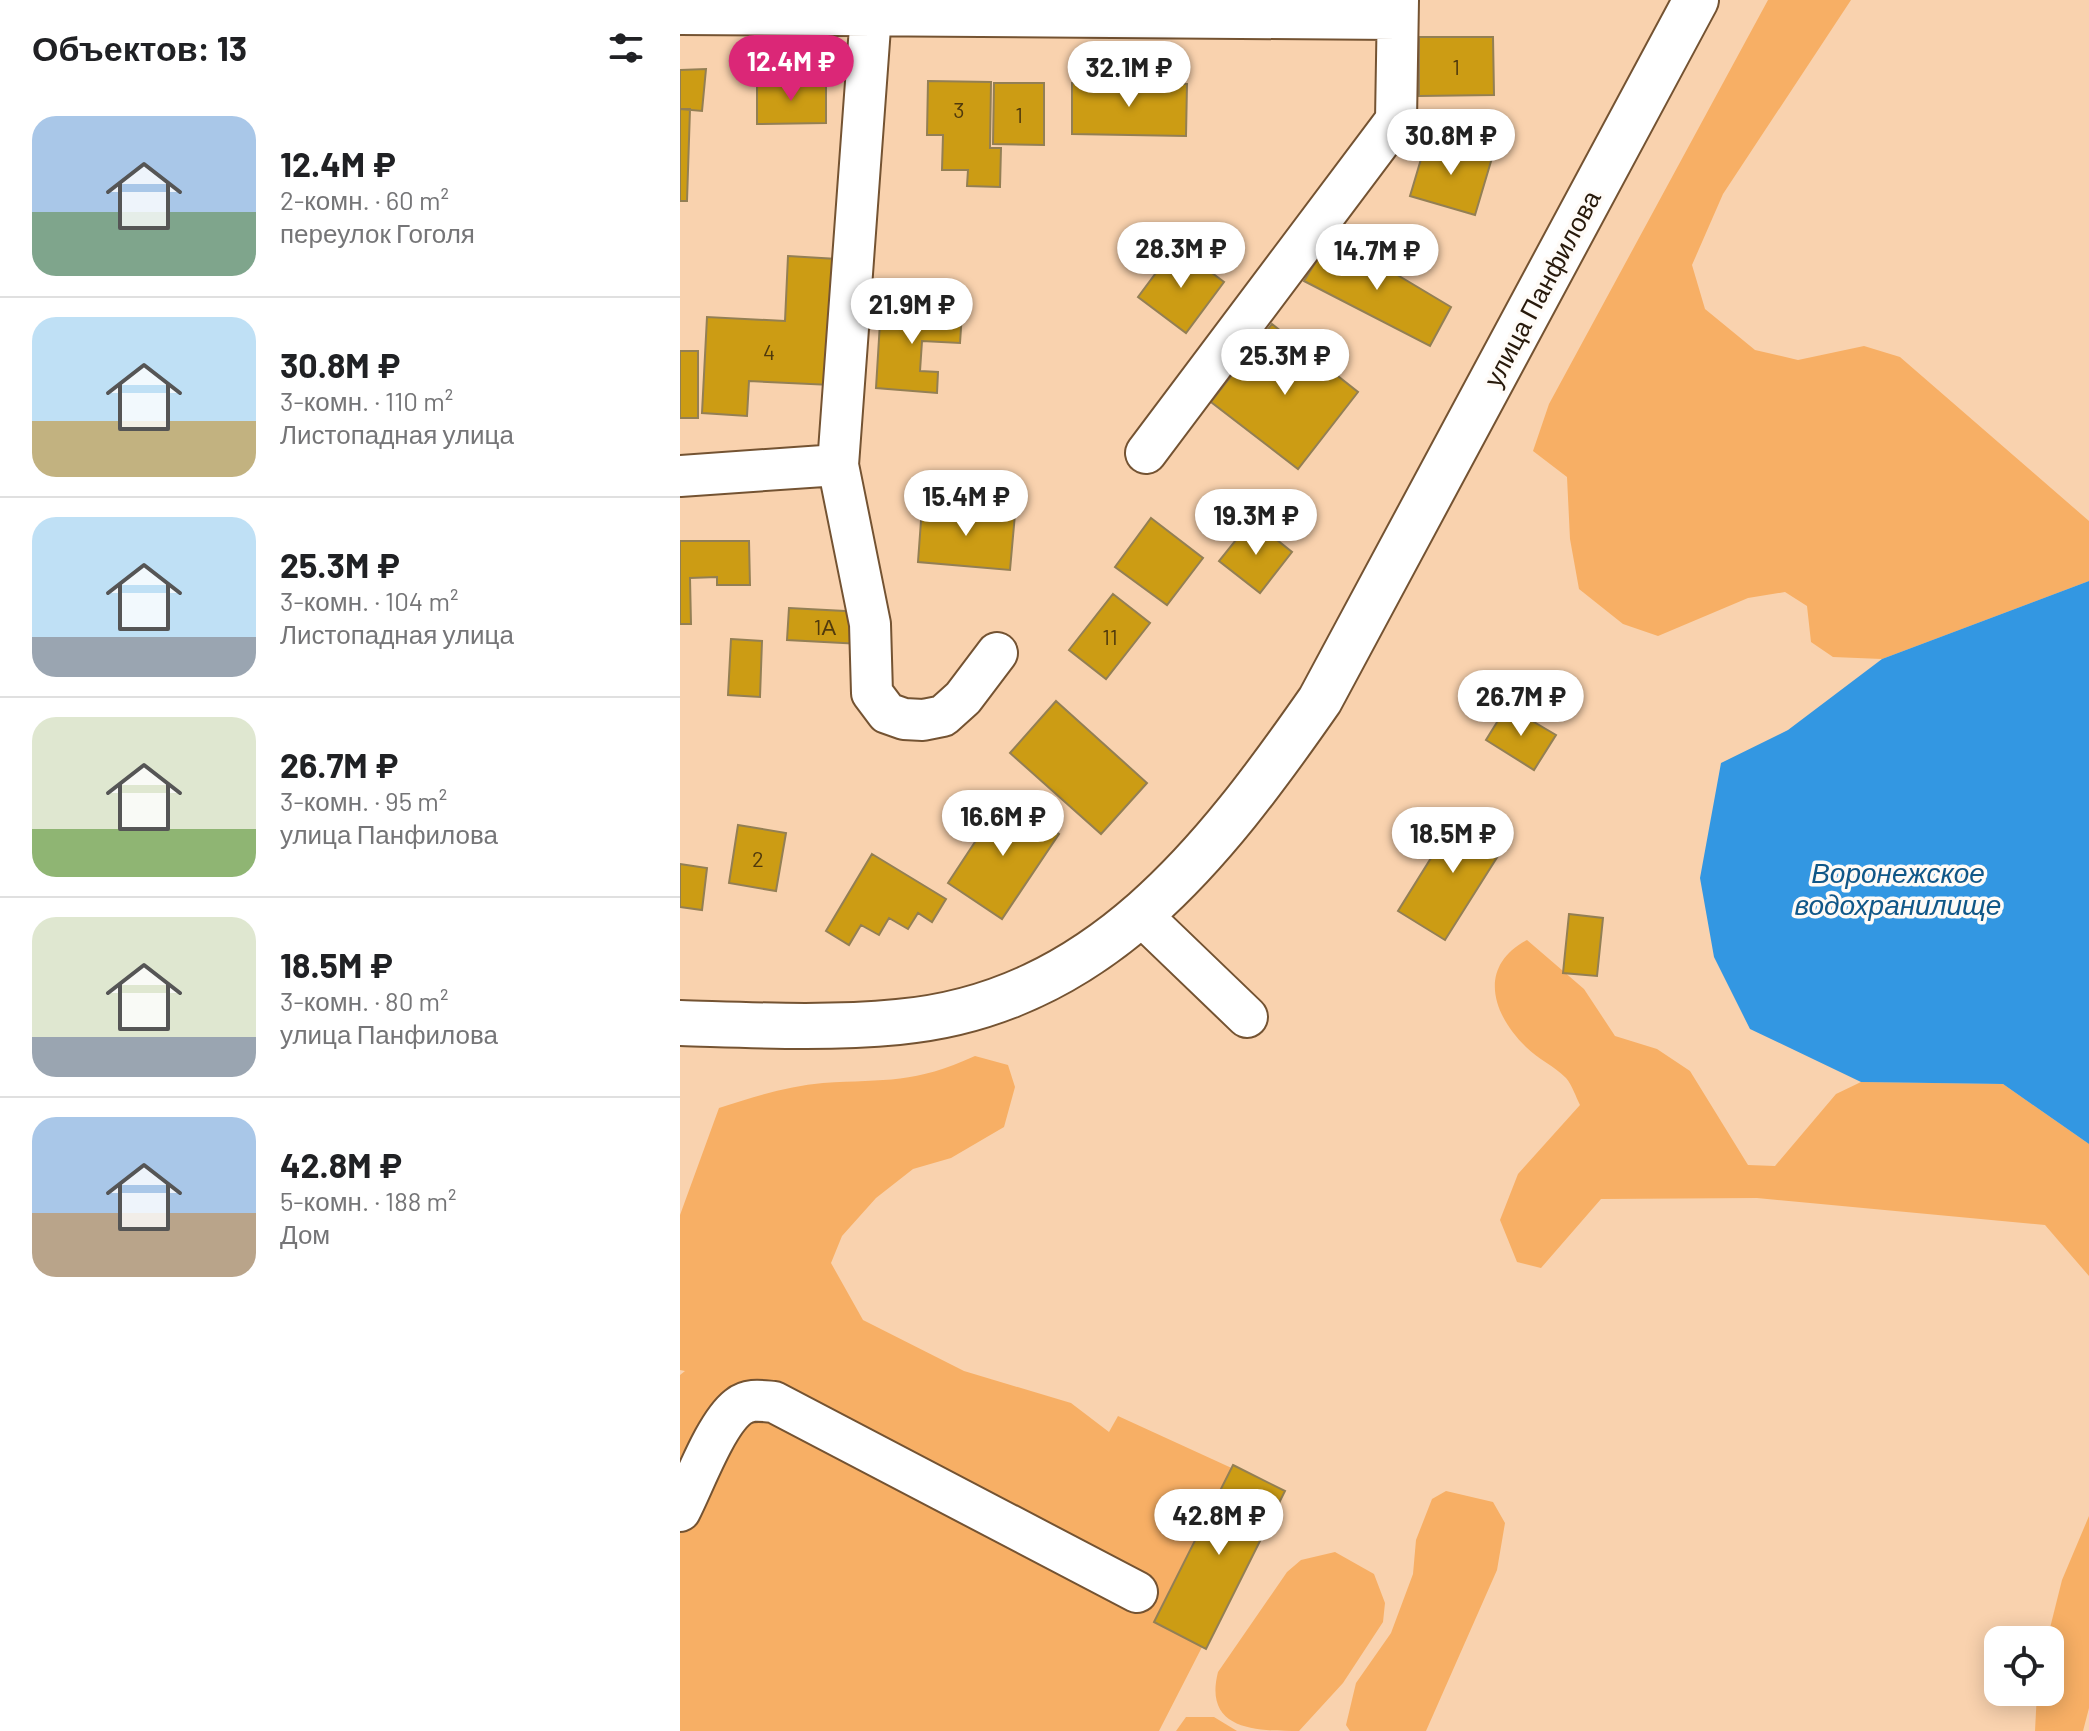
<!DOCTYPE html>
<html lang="ru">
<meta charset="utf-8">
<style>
:root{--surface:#fff;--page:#f6f6f6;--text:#202124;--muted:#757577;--line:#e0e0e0;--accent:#db2777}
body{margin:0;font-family:Barlow,sans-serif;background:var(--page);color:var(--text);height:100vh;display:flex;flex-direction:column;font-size:30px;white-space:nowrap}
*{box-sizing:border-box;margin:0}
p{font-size:26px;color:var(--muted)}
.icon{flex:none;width:44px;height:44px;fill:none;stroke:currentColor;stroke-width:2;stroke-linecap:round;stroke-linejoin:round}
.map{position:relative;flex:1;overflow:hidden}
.panel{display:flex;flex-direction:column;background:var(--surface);width:680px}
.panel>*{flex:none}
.tools{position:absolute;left:1304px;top:1626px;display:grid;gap:16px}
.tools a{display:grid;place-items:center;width:80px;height:80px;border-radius:16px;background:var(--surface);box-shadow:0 4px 20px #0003;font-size:40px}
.price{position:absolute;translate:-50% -68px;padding:0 18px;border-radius:28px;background:#fff;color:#222;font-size:26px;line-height:52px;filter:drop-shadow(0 2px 4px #0008)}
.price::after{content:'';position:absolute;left:50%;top:48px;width:24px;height:18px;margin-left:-12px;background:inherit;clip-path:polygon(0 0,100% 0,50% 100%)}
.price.selected{background:var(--accent);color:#fff}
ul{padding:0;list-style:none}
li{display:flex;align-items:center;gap:24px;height:200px;padding:0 32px}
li+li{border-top:2px solid var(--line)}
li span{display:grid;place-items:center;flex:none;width:224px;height:160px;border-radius:24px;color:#555}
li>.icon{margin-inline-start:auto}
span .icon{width:96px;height:96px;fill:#fffc;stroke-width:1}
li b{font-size:34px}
h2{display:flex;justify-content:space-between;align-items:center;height:96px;padding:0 32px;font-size:34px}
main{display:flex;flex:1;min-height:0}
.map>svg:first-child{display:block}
.green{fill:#f7af65}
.water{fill:#3397e2}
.building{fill:#cc9c14;stroke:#937f54;stroke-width:2}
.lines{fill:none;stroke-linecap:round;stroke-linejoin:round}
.minor-casing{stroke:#745332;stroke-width:44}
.major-casing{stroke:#745332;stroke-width:48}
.minor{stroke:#fff;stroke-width:40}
.major{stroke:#fff;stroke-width:44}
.labels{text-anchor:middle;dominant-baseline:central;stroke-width:7;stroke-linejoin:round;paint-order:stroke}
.number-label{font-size:22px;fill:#503a0d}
.street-label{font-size:26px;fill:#27190b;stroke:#fffbf7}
.water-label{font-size:28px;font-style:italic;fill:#105788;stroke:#fffbf7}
</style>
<main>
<section class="panel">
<h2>Объектов: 13<svg class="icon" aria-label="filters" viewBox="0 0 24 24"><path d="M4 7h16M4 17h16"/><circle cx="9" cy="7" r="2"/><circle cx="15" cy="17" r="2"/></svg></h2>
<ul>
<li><span style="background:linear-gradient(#a9c7e8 60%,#7fa58c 0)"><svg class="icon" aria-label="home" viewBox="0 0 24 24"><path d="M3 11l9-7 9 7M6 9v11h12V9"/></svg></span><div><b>12.4M ₽</b><p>2-комн. · 60 m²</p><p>переулок Гоголя</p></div></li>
<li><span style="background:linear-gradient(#bfe0f5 65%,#c2b280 0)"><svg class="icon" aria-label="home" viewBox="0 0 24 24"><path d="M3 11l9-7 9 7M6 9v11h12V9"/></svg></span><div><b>30.8M ₽</b><p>3-комн. · 110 m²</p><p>Листопадная улица</p></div></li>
<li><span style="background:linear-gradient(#bfe0f5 75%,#9aa5b1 0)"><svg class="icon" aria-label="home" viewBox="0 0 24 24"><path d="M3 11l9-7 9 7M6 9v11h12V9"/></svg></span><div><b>25.3M ₽</b><p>3-комн. · 104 m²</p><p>Листопадная улица</p></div></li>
<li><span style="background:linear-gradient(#dfe7d0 70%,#8fb573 0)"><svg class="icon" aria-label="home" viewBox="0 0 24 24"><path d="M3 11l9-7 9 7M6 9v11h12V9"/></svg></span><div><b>26.7M ₽</b><p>3-комн. · 95 m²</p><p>улица Панфилова</p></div></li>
<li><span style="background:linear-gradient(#dfe7d0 75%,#9aa5b1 0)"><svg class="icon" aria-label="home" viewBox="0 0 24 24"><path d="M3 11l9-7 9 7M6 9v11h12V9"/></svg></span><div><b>18.5M ₽</b><p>3-комн. · 80 m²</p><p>улица Панфилова</p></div></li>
<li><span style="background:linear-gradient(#a9c7e8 60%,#b9a48a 0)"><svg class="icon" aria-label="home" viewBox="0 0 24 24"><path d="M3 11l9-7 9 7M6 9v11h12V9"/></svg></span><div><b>42.8M ₽</b><p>5-комн. · 188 m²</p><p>Дом</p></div></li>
</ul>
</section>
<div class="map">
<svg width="1409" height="1731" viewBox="0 0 1409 1731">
<rect width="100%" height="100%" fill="#f9d2ae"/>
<path class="green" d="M 1088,0 L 1171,0 L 1043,194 L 1012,265 L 1025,309 L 1075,350 L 1118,360 L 1184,346 L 1220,357 L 1409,521 L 1409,581 L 1202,659 L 1153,657 L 1131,642 L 1127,606 L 1105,592 L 1068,598 L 978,636 L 943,624 L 899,589 L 890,539 L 887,477 L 853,451 L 869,404 Z
M 847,940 L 904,989 L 935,1036 L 977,1049 L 1010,1071 L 1068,1165 L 1095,1166 L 1156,1094 L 1181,1082 L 1323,1084 L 1409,1144 L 1409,1276 L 1365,1225 L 1077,1198 L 921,1199 L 861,1268 L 837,1262 L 820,1220 L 838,1174 L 900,1105 C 896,1097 892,1085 886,1078 C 874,1066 858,1059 846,1047 C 811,1013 798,966 847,940 Z
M 295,1056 L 328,1065 L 335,1087 L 324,1127 L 271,1158 L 233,1169 L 196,1198 L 162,1236 L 151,1263 L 183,1320 L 284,1371 L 391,1403 L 429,1432 L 438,1416 L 602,1491 L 479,1731 L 0,1731 L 0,1375 L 5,1371 L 0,1370 L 0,1215 L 39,1108 C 72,1097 108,1086 143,1083 C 207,1079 234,1084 295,1056 Z
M 766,1491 L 813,1502 L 825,1523 L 817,1570 L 746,1731 L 670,1731 L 666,1725 L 676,1683 L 711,1633 L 733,1574 L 736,1540 L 752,1499 Z
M 1409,1516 L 1409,1708 L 1403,1731 L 1355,1731 L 1357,1692 L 1370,1692 L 1370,1640 L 1367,1640 L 1382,1580 Z
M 655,1552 L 694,1574 L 705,1603 L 703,1622 L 663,1683 L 619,1731 C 577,1731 523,1731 538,1672 L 607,1572 L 621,1560 Z
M 506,1717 L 534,1717 L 557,1731 L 496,1731 Z"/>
<path class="water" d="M 1409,581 L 1409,1144 L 1323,1084 L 1181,1082 L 1070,1029 L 1034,957 L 1020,878 L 1041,763 L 1108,730 L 1202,659 Z"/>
<path class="building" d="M 739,37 L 813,37 L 814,95 L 739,96 Z
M 26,69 L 22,111 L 0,109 L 0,70 Z
M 248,81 L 311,82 L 310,148 L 321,148 L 320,187 L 287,186 L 288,170 L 262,170 L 263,135 L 247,135 Z
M 77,82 L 146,82 L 146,123 L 77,124 Z
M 314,83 L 364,83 L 364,145 L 313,144 Z
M 392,83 L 507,84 L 506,136 L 392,134 Z
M 0,109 L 10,109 L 7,201 L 0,201 Z
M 747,139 L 812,158 L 795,215 L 730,196 Z
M 652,236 L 771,307 L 750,346 L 624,281 Z
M 496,246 L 544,282 L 506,333 L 458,297 Z
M 108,256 L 157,259 L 151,385 L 69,381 L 67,416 L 22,413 L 27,317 L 105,321 Z
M 201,306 L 282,313 L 280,343 L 242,341 L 240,371 L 258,372 L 257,393 L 196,388 Z
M 592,324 L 678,392 L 618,469 L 531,402 Z
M 0,351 L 18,351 L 18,418 L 0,418 Z
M 242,507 L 335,514 L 330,570 L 238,562 Z
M 471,518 L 523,558 L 487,605 L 435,567 Z
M 572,520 L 612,552 L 580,593 L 539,561 Z
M 0,541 L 69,541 L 70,585 L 37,585 L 37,577 L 10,578 L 11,624 L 0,624 Z
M 433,594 L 470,623 L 426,679 L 389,650 Z
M 109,608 L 183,612 L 181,644 L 107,640 Z
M 51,639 L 82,641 L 80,697 L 48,695 Z
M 376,701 L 467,783 L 421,834 L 330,753 Z
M 827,706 L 876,735 L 854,770 L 806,740 Z
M 324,798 L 379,834 L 322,919 L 268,883 Z
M 781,810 L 828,840 L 765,940 L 718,911 Z
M 58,825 L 106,833 L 96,891 L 49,883 Z
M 192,854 L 266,899 L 252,922 L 238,913 L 228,929 L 209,918 L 199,935 L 181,925 L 169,945 L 146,931 Z
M 0,864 L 27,868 L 22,910 L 0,907 Z
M 889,914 L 923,918 L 917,976 L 883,973 Z
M 553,1465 L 605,1491 L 526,1649 L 474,1622 Z"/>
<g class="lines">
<defs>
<path id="minor" d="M 192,0 L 158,465 L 190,624 L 192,693 L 207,713 L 224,719 L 243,720 L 263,716 L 283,698 L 317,653
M 0,14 L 717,19
M 466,453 L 716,120 L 718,0
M 0,476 L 158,465
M 462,916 L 567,1017
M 0,1511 C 14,1484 35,1425 58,1407 C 69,1398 82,1401 94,1402 L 457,1592"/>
<path id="major" d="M 0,1023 C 71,1025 147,1029 218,1022 C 418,1004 534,852 640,700 L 1016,0"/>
</defs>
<use href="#minor" class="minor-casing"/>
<use href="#major" class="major-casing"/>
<use href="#minor" class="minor"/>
<use href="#major" class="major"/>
</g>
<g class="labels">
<g class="number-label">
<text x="776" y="66">1</text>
<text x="279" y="109">3</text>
<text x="339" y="114">1</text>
<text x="89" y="351">4</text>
<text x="145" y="626">1А</text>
<text x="430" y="636">11</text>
<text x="78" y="858">2</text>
</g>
<g class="street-label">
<text transform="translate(861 288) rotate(-62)">улица Панфилова</text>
</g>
<g class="water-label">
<text x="1218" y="872">Воронежское<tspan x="1218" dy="32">водохранилище</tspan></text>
</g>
</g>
</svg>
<div class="tools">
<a><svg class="icon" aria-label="locate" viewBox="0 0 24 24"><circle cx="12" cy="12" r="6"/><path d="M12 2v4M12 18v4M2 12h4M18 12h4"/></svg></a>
</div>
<b class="price selected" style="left:111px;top:103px">12.4M ₽</b>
<b class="price" style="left:449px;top:109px">32.1M ₽</b>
<b class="price" style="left:771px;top:177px">30.8M ₽</b>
<b class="price" style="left:501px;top:290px">28.3M ₽</b>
<b class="price" style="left:697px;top:292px">14.7M ₽</b>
<b class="price" style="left:232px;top:346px">21.9M ₽</b>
<b class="price" style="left:605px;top:397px">25.3M ₽</b>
<b class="price" style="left:286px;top:538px">15.4M ₽</b>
<b class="price" style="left:576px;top:557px">19.3M ₽</b>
<b class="price" style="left:841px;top:738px">26.7M ₽</b>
<b class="price" style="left:323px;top:858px">16.6M ₽</b>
<b class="price" style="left:773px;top:875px">18.5M ₽</b>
<b class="price" style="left:539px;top:1557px">42.8M ₽</b>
</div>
</main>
